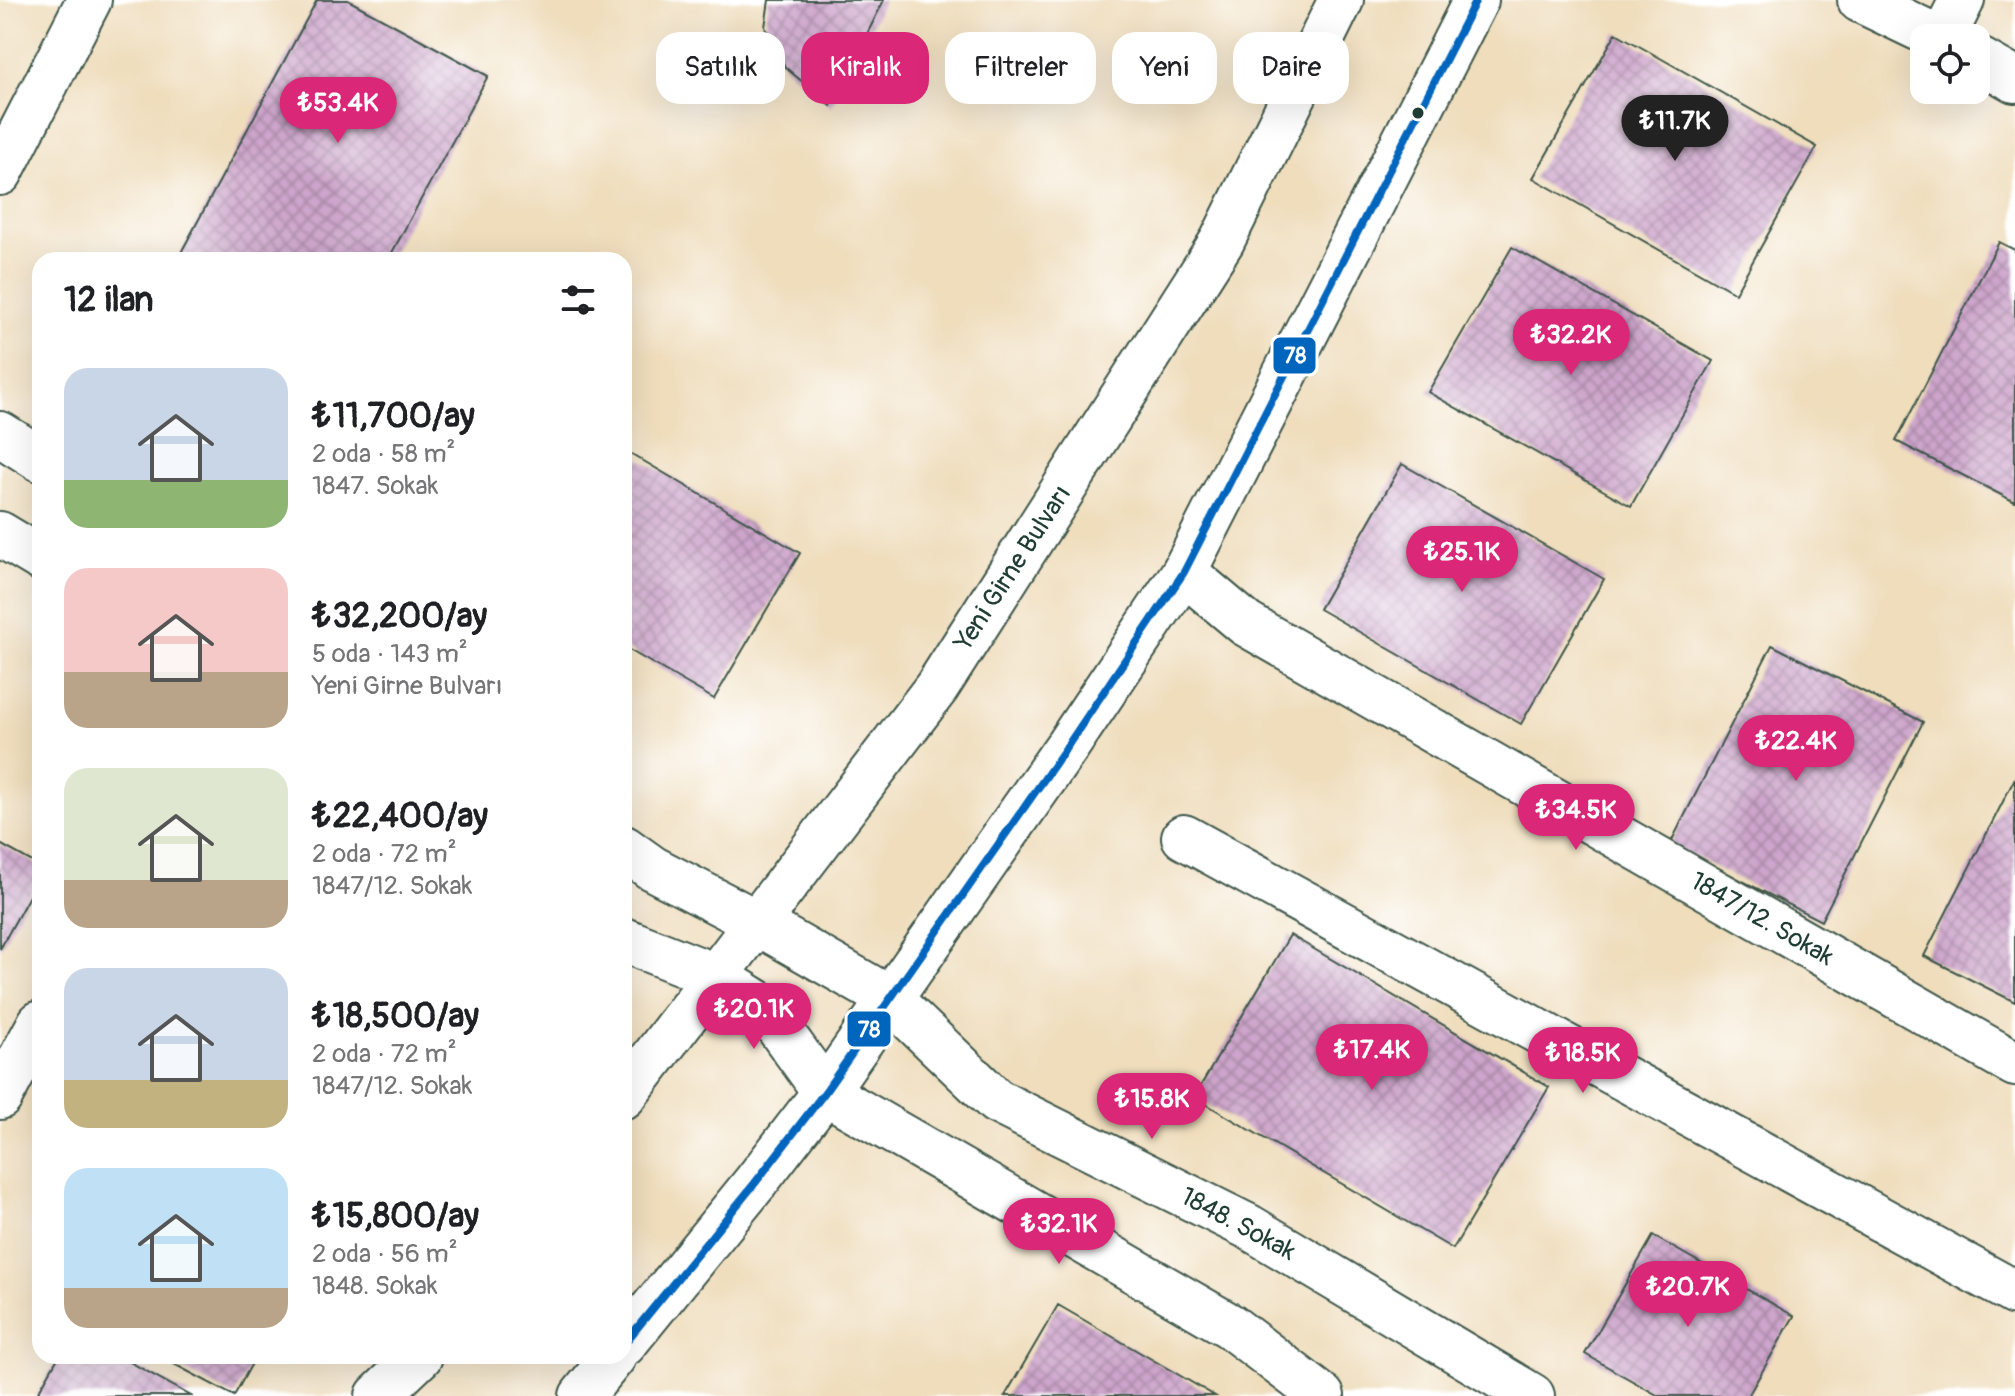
<!DOCTYPE html>
<html lang="tr">
<meta charset="utf-8">
<style>
:root{--surface:#fff;--page:#f6f6f6;--text:#202124;--muted:#757577;--accent:#db2777}
body{margin:0;font-family:Pangolin,sans-serif;background:var(--page);color:var(--text);height:100vh;display:flex;flex-direction:column;font-size:30px;white-space:nowrap}
*{box-sizing:border-box;margin:0}
p{font-size:26px;color:var(--muted)}
.icon{flex:none;width:44px;height:44px;fill:none;stroke:currentColor;stroke-width:2;stroke-linecap:round;stroke-linejoin:round}
.map{position:relative;flex:1;overflow:hidden}
.sheet{position:absolute;left:32px;top:252px;width:600px;height:1112px;display:flex;flex-direction:column;background:var(--surface);border-radius:24px;box-shadow:0 8px 32px #0002}
.sheet>*{flex:none}
.top-card{position:absolute;left:656px;top:32px;width:760px;height:72px;display:flex;gap:16px}
.fabs{position:absolute;left:1910px;top:24px;display:grid;gap:16px}
.fabs a{display:grid;place-items:center;width:80px;height:80px;border-radius:16px;background:var(--surface);box-shadow:0 8px 32px #0002;font-size:40px}
.price{position:absolute;translate:-50% -68px;padding:0 18px;border-radius:28px;background:var(--accent);color:#fff;font-size:26px;line-height:52px;filter:drop-shadow(0 2px 4px #0008)}
.price::after{content:'';position:absolute;left:50%;top:48px;width:24px;height:18px;margin-left:-12px;background:inherit;clip-path:polygon(0 0,100% 0,50% 100%)}
.price.on{background:#222;color:#fff}
ul{padding:0;list-style:none}
li{display:flex;align-items:center;gap:24px;height:200px;padding:0 32px}
li span{display:grid;place-items:center;flex:none;width:224px;height:160px;border-radius:24px;color:#555}
li>.icon{margin-inline-start:auto}
span .icon{width:96px;height:96px;fill:#fffc;stroke-width:1}
li b{font-size:34px}
h2{display:flex;justify-content:space-between;align-items:center;height:96px;padding:0 32px;font-size:34px}
.pill{padding:0 28px;border-radius:24px;background:var(--surface);box-shadow:0 8px 32px #0002;font-size:28px;line-height:72px}
.pill.on{background:var(--accent);color:#fff}
.map>svg:first-child{display:block}
.building{fill:url(#building-cross-hatch)}
.lines{fill:none;stroke-linecap:round;stroke-linejoin:round}
.minor-casing{stroke:#3e5548;stroke-width:48}
.secondary-casing{stroke:#3e5548;stroke-width:48}
.primary-casing{stroke:#3e5548;stroke-width:48}
.minor{stroke:#fff;stroke-width:44}
.secondary{stroke:#fff;stroke-width:44}
.primary{stroke:#fff;stroke-width:44}
.bus-1-casing{stroke:#fff;stroke-width:14}
.bus-1{stroke:#0065bd;stroke-width:8}
.bus-dot{fill:#1f3d34;stroke:#fff;stroke-width:3}
.labels{text-anchor:middle;dominant-baseline:central;stroke-width:8;stroke-linejoin:round;paint-order:stroke}
.street-label{font-size:26px;fill:#1f3d34;stroke:#fff}
.line-badge{stroke:#fff;stroke-width:3}
.badge-label{font-size:22px;text-anchor:middle;font-weight:bold;fill:#fff}
</style>
<div class="map">
<svg width="2015" height="1396" viewBox="0 0 2015 1396">
<defs>
<pattern id="building-cross-hatch" width="8" height="8" patternUnits="userSpaceOnUse" patternTransform="scale(2)"><rect width="8" height="8" fill="#cea5cc"/><path d="M0 0l8 8M0 8l8-8" fill="none" stroke="#a788a6"/></pattern>
</defs>
<rect width="100%" height="100%" fill="#fff"/>
<filter id="ink" filterUnits="userSpaceOnUse"><feTurbulence type="fractalNoise" baseFrequency=".0125" numOctaves="2"/><feDisplacementMap in="SourceGraphic" scale="16" xChannelSelector="R" yChannelSelector="G"/><feConvolveMatrix kernelMatrix="1 2 1 2 8 2 1 2 1" color-interpolation-filters="sRGB"/></filter>
<filter id="wash" filterUnits="userSpaceOnUse"><feTurbulence type="fractalNoise" baseFrequency=".006" numOctaves="4" result="noise"/><feDisplacementMap in="SourceGraphic" scale="32" xChannelSelector="R" yChannelSelector="G"/><feGaussianBlur stdDeviation="1.8" result="paint"/><feColorMatrix in="noise" values="0 0 0 0 0 0 0 0 0 0 0 0 0 0 0 0 0 1.4 0 .05"/><feComposite in="paint" operator="in"/></filter>
<g filter="url(#wash)">
<rect width="100%" height="100%" fill="#efddbc"/>
<g id="blocks">
<path class="building" d="M 317,0 L 348,0 L 488,76 L 388,260 L 177,260 Z
M 769,0 L 884,0 L 831,106 L 785,67 L 765,27 Z
M 1616,33 L 1817,147 L 1735,293 L 1533,178 Z
M 1999,242 L 2015,250 L 2015,502 L 1896,441 Z
M 1512,247 L 1713,361 L 1631,506 L 1428,392 Z
M 630,453 L 800,553 L 714,699 L 624,647 L 624,463 Z
M 1402,464 L 1604,579 L 1521,724 L 1319,609 Z
M 1772,645 L 1923,722 L 1821,921 L 1670,844 Z
M 2015,778 L 2015,1002 L 1924,956 Z
M 0,844 L 40,866 L 40,876 L 0,949 Z
M 1290,935 L 1549,1087 L 1453,1249 L 1194,1097 Z
M 1653,1236 L 1794,1316 L 1748,1396 L 1659,1396 L 1585,1354 Z
M 1058,1305 L 1215,1396 L 1005,1396 Z
M 59,1356 L 119,1356 L 191,1396 L 36,1396 Z
M 159,1356 L 256,1356 L 234,1396 Z"/>
</g>
</g>
<g filter="url(#ink)">
<use href="#blocks" fill-opacity="0" stroke="#3e5548" stroke-width="2"/>
<g class="lines">
<defs>
<path id="minor" d="M 1860,0 L 1939,38
M 1943,38 L 1962,0
M 1976,58 L 2015,80
M 0,173 L 89,0
M 0,434 L 40,459
M 0,534 L 40,558
M 1184,572 L 1246,624 L 2015,1064
M 1184,837 L 2015,1293
M 624,848 L 652,868 L 756,922
M 624,940 L 715,976
M 0,1097 L 40,1023"/>
<path id="secondary" d="M 756,922 L 889,998 L 996,1101 L 1249,1227 L 1532,1396
M 715,976 L 762,1005 L 825,1092 L 1230,1326 L 1322,1396"/>
<path id="primary" d="M 624,1096 L 937,687 L 1222,241 L 1341,0
M 624,1344 L 755,1183 L 825,1092 L 1068,745 L 1184,572 L 1476,0
M 378,1396 L 420,1356
M 582,1396 L 614,1356"/>
</defs>
<use href="#minor" class="minor-casing"/>
<use href="#secondary" class="secondary-casing"/>
<use href="#primary" class="primary-casing"/>
<use href="#minor" class="minor"/>
<use href="#secondary" class="secondary"/>
<use href="#primary" class="primary"/>
<defs>
<path id="bus-1" d="M 624,1344 L 755,1183 L 825,1092 L 1068,745 L 1184,572 L 1476,0"/>
</defs>
<use href="#bus-1" class="bus-1-casing"/>
<use href="#bus-1" class="bus-1"/>
</g>
</g>
<circle class="bus-dot" cx="1418" cy="113" r="7"/>
<g class="labels">
<g class="street-label">
<text transform="translate(1013 568) rotate(-57)">Yeni Girne Bulvarı</text>
<text transform="translate(1762 919) rotate(30)">1847/12. Sokak</text>
<text transform="translate(1238 1224) rotate(28)">1848. Sokak</text>
</g>
</g>
<g class="line-badge">
<rect x="1272" y="336" width="45" height="39" rx="8" fill="#0065bd"/>
<rect x="846" y="1010" width="46" height="38" rx="8" fill="#0065bd"/>
</g>
<g class="badge-label">
<text x="1295" y="363">78</text>
<text x="869" y="1037">78</text>
</g>
</svg>
<div class="fabs">
<a><svg class="icon" aria-label="locate" viewBox="0 0 24 24"><circle cx="12" cy="12" r="6"/><path d="M12 2v4M12 18v4M2 12h4M18 12h4"/></svg></a>
</div>
<b class="price" style="left:338px;top:145px">₺53.4K</b>
<b class="price on" style="left:1675px;top:163px">₺11.7K</b>
<b class="price" style="left:1571px;top:377px">₺32.2K</b>
<b class="price" style="left:1462px;top:594px">₺25.1K</b>
<b class="price" style="left:1796px;top:783px">₺22.4K</b>
<b class="price" style="left:1576px;top:852px">₺34.5K</b>
<b class="price" style="left:754px;top:1051px">₺20.1K</b>
<b class="price" style="left:1372px;top:1092px">₺17.4K</b>
<b class="price" style="left:1583px;top:1095px">₺18.5K</b>
<b class="price" style="left:1152px;top:1141px">₺15.8K</b>
<b class="price" style="left:1059px;top:1266px">₺32.1K</b>
<b class="price" style="left:1688px;top:1329px">₺20.7K</b>
<div class="top-card">
<a class="pill">Satılık</a>
<a class="pill on">Kiralık</a>
<a class="pill">Filtreler</a>
<a class="pill">Yeni</a>
<a class="pill">Daire</a>
</div>
<section class="sheet">
<h2>12 ilan<svg class="icon" aria-label="filters" viewBox="0 0 24 24"><path d="M4 7h16M4 17h16"/><circle cx="9" cy="7" r="2"/><circle cx="15" cy="17" r="2"/></svg></h2>
<ul>
<li><span style="background:linear-gradient(#c9d6e8 70%,#8fb573 0)"><svg class="icon" aria-label="home" viewBox="0 0 24 24"><path d="M3 11l9-7 9 7M6 9v11h12V9"/></svg></span><div><b>₺11,700/ay</b><p>2 oda · 58 m²</p><p>1847. Sokak</p></div></li>
<li><span style="background:linear-gradient(#f6c9c9 65%,#b9a48a 0)"><svg class="icon" aria-label="home" viewBox="0 0 24 24"><path d="M3 11l9-7 9 7M6 9v11h12V9"/></svg></span><div><b>₺32,200/ay</b><p>5 oda · 143 m²</p><p>Yeni Girne Bulvarı</p></div></li>
<li><span style="background:linear-gradient(#dfe7d0 70%,#b9a48a 0)"><svg class="icon" aria-label="home" viewBox="0 0 24 24"><path d="M3 11l9-7 9 7M6 9v11h12V9"/></svg></span><div><b>₺22,400/ay</b><p>2 oda · 72 m²</p><p>1847/12. Sokak</p></div></li>
<li><span style="background:linear-gradient(#c9d6e8 70%,#c2b280 0)"><svg class="icon" aria-label="home" viewBox="0 0 24 24"><path d="M3 11l9-7 9 7M6 9v11h12V9"/></svg></span><div><b>₺18,500/ay</b><p>2 oda · 72 m²</p><p>1847/12. Sokak</p></div></li>
<li><span style="background:linear-gradient(#bfe0f5 75%,#b9a48a 0)"><svg class="icon" aria-label="home" viewBox="0 0 24 24"><path d="M3 11l9-7 9 7M6 9v11h12V9"/></svg></span><div><b>₺15,800/ay</b><p>2 oda · 56 m²</p><p>1848. Sokak</p></div></li>
</ul>
</section>
</div>
